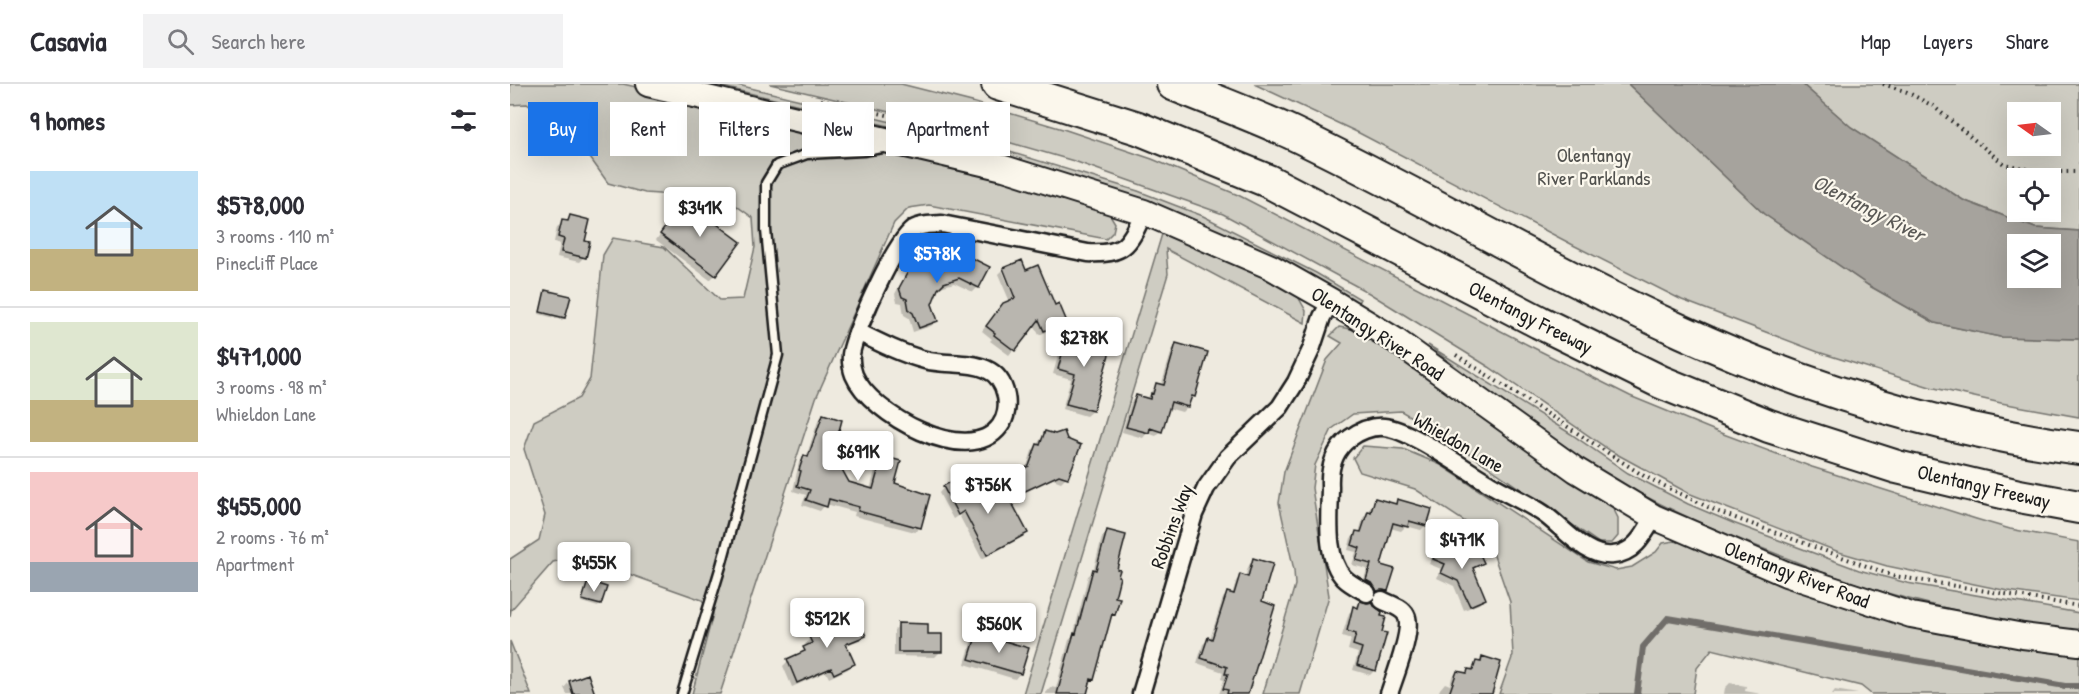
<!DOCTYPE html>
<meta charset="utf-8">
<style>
:root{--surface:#fff;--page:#f2f2f3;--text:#2b2b33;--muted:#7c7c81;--line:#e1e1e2;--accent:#1a73e8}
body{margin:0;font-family:"Patrick Hand",sans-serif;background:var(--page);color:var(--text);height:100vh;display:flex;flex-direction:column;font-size:22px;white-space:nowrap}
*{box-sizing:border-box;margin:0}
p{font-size:20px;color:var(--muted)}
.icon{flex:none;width:33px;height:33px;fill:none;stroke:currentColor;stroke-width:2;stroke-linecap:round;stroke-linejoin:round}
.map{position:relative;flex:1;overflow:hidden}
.details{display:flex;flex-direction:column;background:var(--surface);width:510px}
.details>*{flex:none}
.guide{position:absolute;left:18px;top:18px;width:570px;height:54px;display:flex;gap:12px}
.needle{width:39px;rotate:284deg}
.controls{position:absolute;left:1497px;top:18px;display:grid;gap:12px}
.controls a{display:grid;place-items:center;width:54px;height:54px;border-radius:0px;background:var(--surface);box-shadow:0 6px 24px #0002;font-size:30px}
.price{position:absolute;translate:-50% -51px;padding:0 14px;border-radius:6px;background:#fff;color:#222;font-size:20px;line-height:39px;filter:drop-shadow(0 2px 3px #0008)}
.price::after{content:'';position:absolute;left:50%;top:36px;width:18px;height:14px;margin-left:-9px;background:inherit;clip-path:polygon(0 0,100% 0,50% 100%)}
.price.active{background:var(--accent);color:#fff}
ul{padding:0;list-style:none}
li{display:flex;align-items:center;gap:18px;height:150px;padding:0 30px}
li+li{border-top:2px solid var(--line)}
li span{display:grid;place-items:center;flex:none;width:168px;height:120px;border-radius:0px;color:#555}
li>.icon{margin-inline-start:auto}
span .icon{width:72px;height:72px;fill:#fffc;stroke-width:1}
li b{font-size:26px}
h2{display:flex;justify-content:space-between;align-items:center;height:72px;padding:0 30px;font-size:26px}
.tag{padding:0 21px;border-radius:0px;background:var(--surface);box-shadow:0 6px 24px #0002;font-size:21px;line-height:54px}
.tag.active{background:var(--accent);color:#fff}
header{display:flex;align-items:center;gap:36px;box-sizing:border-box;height:84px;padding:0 30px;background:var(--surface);border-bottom:2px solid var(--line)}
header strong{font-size:28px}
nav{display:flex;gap:33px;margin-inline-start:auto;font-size:21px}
.search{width:420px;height:54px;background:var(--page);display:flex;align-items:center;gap:15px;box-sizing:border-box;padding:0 21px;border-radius:0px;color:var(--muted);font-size:22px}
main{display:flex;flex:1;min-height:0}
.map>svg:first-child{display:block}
.green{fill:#ceccc2;stroke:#75746f;stroke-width:1.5;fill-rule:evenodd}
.water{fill:#a6a39d;stroke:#6f6d69;stroke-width:1.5;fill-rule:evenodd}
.shadow{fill:#0003}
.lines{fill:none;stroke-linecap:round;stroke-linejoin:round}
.stream{stroke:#6f6d69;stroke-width:6}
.building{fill:#b9b6af;stroke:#1c1c1c;stroke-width:1.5}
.service-casing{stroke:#1c1c1c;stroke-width:13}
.minor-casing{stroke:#1c1c1c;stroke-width:21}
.secondary-casing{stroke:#1c1c1c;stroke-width:28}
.motorway-casing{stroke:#1c1c1c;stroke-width:36}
.path{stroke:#1c1c1c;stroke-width:4;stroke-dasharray:1.5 4.5;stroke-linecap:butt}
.service{stroke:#fbf7ec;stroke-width:8}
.minor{stroke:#fbf7ec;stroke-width:16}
.secondary{stroke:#fbf7ec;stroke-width:24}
.motorway{stroke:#fbf7ec;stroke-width:32}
.labels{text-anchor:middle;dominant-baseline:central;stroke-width:4.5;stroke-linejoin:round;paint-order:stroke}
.park-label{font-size:20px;fill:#51514e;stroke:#fbf7ec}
.street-label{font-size:20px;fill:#1c1c1c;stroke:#fbf7ec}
.water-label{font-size:21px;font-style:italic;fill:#5a5956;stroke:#fbf7ec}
</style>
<header>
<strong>Casavia</strong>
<div class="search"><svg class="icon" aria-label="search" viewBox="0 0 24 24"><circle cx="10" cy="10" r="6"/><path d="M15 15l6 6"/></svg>Search here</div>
<nav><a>Map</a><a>Layers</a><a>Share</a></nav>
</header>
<main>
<section class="details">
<h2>9 homes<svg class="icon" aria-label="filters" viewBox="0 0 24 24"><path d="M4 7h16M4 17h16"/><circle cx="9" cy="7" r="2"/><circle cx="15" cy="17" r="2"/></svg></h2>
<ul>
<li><span style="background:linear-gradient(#bfe0f5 65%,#c2b280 0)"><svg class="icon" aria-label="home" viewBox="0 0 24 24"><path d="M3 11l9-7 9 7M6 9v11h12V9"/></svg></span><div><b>$578,000</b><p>3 rooms · 110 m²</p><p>Pinecliff Place</p></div></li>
<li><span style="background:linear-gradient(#dfe7d0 65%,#c2b280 0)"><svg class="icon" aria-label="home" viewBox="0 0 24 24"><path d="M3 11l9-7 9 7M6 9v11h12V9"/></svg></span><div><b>$471,000</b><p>3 rooms · 98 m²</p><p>Whieldon Lane</p></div></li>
<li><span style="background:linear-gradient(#f6c9c9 75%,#9aa5b1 0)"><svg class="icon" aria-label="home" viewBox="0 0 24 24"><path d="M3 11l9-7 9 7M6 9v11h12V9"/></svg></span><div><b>$455,000</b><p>2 rooms · 76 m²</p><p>Apartment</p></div></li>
</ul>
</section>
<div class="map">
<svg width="1569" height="610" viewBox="0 0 1569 610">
<rect width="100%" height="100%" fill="#eeeadf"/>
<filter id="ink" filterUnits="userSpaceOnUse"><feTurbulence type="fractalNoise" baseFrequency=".0167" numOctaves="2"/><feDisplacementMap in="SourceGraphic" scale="12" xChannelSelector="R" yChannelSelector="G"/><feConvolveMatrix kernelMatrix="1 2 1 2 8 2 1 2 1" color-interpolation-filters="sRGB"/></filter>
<g filter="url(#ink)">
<path class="green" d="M 0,0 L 113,0 L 245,30 L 408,71 L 569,117 L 599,129 L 605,139 L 603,148 L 596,155 L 419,121 L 399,124 L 384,139 L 306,314 L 210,610 L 182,610 L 203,530 L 192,516 L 68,472 L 43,478 L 1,526 L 0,533 L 0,475 L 29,456 L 35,431 L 14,365 L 24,337 L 69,314 L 80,295 L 93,171 L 103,154 L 154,163 L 210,216 L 233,215 L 245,163 L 243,134 L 217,115 L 135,109 L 98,99 L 71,61 L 17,20 L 0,21 Z
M 200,0 L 224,0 L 480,62 L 628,107 L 693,132 L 806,189 L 850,215 L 847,220 L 749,166 L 630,114 L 492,71 L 404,48 Z
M 260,0 L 391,0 L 462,18 L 556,46 L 642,75 L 728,111 L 1020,262 L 1120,312 L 1208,348 L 1302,383 L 1466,435 L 1500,445 L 1569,458 L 1569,517 L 1498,507 L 1377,482 L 1329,468 L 1178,409 L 1101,367 L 979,283 L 859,209 L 713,130 L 564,77 L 456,46 Z
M 744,0 L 1118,0 L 1254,130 L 1358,201 L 1425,239 L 1490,253 L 1569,255 L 1569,333 L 1491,319 L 1420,303 L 1308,268 L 1172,216 L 1065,162 L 849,49 Z
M 1292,0 L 1569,0 L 1569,147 L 1525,144 L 1453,116 L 1341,43 ZM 1508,28 L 1540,28 L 1540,62 L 1508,62 ZM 1508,94 L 1540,94 L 1540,128 L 1508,128 Z
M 652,150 L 669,153 L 721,175 L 786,209 L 796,227 L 795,239 L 656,165 L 658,190 L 531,610 L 513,610 Z
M 829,243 L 847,246 L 894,275 L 1025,371 L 1102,422 L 1108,434 L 1108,452 L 1102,459 L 1089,459 L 929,349 L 891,327 L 843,330 L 822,345 L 805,381 L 802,404 L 819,512 L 790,610 L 753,610 L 785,501 L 784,486 L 769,419 L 774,388 L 817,276 L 832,259 L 820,252 Z
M 918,261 L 1061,350 L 1118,389 L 1178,420 L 1223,439 L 1349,486 L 1397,499 L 1569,529 L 1569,547 C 1486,537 1405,520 1326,493 C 1301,485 1278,474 1254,465 C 1199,443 1144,420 1094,389 C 1031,352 975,305 918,261 Z
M 853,362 L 893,365 L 931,381 L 1078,478 L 1106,486 L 1122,483 L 1146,468 L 1153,459 L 1164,457 L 1181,460 L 1569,569 L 1569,610 L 1361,610 L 1351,602 L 1202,565 L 1187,584 L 1183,610 L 989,610 L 1003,571 L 1000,518 L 981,463 L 966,445 L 905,405 L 850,388 L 843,374 Z
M 0,557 L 21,610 L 0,610 Z"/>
<path class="water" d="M 1118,0 L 1292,0 L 1341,43 L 1453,116 L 1525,144 L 1569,147 L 1569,255 L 1490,253 L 1425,239 L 1358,201 L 1254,130 ZM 1508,160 L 1540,160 L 1540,194 L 1508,194 Z"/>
<path class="shadow" d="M 170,123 L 205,191 L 200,196 L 146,156 Z
M 61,133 L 73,158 L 74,173 L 69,178 L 47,173 L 50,160 L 44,158 L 47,143 Z
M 511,177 L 515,188 L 555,237 L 550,242 L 529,251 L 524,241 L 499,271 L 480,257 L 482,255 L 472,247 L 488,226 L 500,218 L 488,190 L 492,186 L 507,221 L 510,220 L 493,185 Z
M 421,183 L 478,183 L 468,203 L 463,208 L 444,199 L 427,204 L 421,220 L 427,237 L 421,242 L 403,248 L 399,234 L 394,231 L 392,219 L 387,218 L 385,210 L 395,191 L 401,186 Z
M 36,208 L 54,234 L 52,236 L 29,230 Z
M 560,246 L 582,327 L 576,332 L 552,325 L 561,295 L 543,290 L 554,251 Z
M 667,260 L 683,312 L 679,316 L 677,323 L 672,328 L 658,324 L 651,347 L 646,352 L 637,349 L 633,354 L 612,348 L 621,318 L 626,312 L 637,316 L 642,306 L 647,301 L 651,302 L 662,266 Z
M 313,332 L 321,369 L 338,399 L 360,406 L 367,378 L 373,373 L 383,400 L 410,443 L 405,448 L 344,432 L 345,428 L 316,420 L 310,427 L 292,421 L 296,411 L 283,407 L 289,378 L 296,373 L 308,337 Z
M 536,348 L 556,393 L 551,398 L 543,395 L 505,413 L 498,396 L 503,391 L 516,385 L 522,367 Z
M 434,403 L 465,419 L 516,449 L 511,454 L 472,475 L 449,431 L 443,435 L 429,409 Z
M 866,416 L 884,421 L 888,417 L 916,441 L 911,446 L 896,442 L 891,447 L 880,444 L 869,482 L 877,507 L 872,512 L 862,511 L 852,502 L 857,485 L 842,481 L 846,468 L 838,466 L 841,454 L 847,449 L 849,449 L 853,434 Z
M 597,448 L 606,494 L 603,514 L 604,530 L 599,535 L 583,595 L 579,600 L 576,610 L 535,610 L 541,603 L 546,604 L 559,556 L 563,553 L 578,492 L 583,488 L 592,453 Z
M 932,459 L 973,479 L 962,486 L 974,514 L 969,520 L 954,526 L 944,502 L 927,494 L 931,485 L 919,480 L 926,464 Z
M 744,476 L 750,518 L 736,610 L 709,610 L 714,596 L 711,595 L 713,588 L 687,579 L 693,560 L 700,555 L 713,514 L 718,509 L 722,511 L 726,497 L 731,492 L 735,493 L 739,481 Z
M 78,499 L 90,520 L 88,523 L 71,518 Z
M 850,519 L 865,586 L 860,591 L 843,586 L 848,569 L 838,566 L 841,555 L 832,552 L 839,529 Z
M 323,538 L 325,543 L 354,551 L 349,556 L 335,562 L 343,580 L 338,585 L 319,594 L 316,588 L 282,603 L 273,582 L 278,577 L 290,571 L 289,570 L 297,563 L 295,560 L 301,554 L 299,551 L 304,546 Z
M 389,541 L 417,551 L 430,568 L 425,573 L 384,572 L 384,546 Z
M 467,550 L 510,589 L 505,595 L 455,580 L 462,555 Z
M 973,574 L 980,610 L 928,610 L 930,605 L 935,599 L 940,601 L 942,593 L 947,588 L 954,590 Z
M 77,592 L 84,610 L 57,610 L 54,604 L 59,598 Z
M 1220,599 L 1236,602 L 1235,607 L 1251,610 L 1214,610 L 1215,604 Z
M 1325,606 L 1348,610 L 1322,610 Z"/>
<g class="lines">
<path class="stream" d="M 1127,610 L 1133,563 L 1158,534 L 1555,602 L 1569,602"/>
</g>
<path class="building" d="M 175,116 L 231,158 L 206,192 L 150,150 Z
M 60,131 L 80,136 L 75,157 L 80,158 L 76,174 L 51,168 L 54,155 L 48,153 L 52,136 L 58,137 Z
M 443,174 L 464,175 L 480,183 L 469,204 L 449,194 L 434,199 L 428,205 L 422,220 L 428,237 L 409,244 L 403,229 L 399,226 L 397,215 L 392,213 L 389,204 L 400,184 L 421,177 L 422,181 Z
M 512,176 L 516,186 L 528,181 L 545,221 L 549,219 L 557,238 L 534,247 L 529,236 L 505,267 L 484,251 L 485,249 L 476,242 L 493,219 L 505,214 L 493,184 Z
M 35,206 L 61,212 L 55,234 L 30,228 Z
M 559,244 L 592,254 L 589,264 L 600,267 L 583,327 L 556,320 L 565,290 L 548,285 Z
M 666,259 L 698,268 L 685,313 L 682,312 L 678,323 L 661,318 L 652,348 L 640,344 L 639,349 L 616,343 L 626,311 L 640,315 L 641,309 L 643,310 L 646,299 L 654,301 Z
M 313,330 L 332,336 L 323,369 L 339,398 L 363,405 L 372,372 L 391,377 L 385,399 L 420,411 L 411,444 L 348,427 L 349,423 L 319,415 L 317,423 L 296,416 L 300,406 L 287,402 L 291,387 L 289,386 L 294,371 L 298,373 Z
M 535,347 L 545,350 L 554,347 L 557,355 L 571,361 L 558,394 L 549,391 L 511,409 L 502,390 L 519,382 L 527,360 L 530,361 Z
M 452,392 L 465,417 L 493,402 L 518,449 L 477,471 L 454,427 L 448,431 L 433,402 Z
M 865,414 L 886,420 L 887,415 L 922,425 L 917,442 L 899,437 L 898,443 L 883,439 L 871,481 L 885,485 L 878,507 L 872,506 L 867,507 L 863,500 L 856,496 L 861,480 L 846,476 L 850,464 L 842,461 L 846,447 L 851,448 L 858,427 L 861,428 Z
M 597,446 L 616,451 L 607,485 L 610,486 L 608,492 L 610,493 L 605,513 L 610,514 L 605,531 L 602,530 L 584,596 L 581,595 L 577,610 L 547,610 L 564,549 L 566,550 L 583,485 L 586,486 Z
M 931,457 L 956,469 L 967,464 L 974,479 L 963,484 L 976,515 L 960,522 L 948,497 L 931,489 L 935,480 L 923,475 Z
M 743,474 L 763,480 L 752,517 L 765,522 L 738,610 L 717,610 L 718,606 L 713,605 L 718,590 L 715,590 L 717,583 L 691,574 L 698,553 L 702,555 L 717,508 L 724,510 L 730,490 L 738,493 Z
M 78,497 L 97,503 L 91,521 L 72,516 Z
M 850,517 L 857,519 L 862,518 L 864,522 L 872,528 L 871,532 L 876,533 L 872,548 L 877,549 L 866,587 L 847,581 L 852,564 L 843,561 L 846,550 L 837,547 L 843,522 L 848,524 Z
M 347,531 L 356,552 L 336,560 L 345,580 L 324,590 L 321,584 L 287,599 L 277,575 L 295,567 L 293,563 L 302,559 L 299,553 L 306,550 L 304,544 L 324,536 L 326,541 Z
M 388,539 L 418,540 L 418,550 L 432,550 L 432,568 L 388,568 Z
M 467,549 L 519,564 L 511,590 L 459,575 Z
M 972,572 L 991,578 L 982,610 L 939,610 L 947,587 L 957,589 L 958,585 L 963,586 L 966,577 L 971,578 Z
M 78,590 L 85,610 L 63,610 L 59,597 Z"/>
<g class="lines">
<defs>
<path id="service" d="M 172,610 L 211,482 L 268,271 L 256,146 L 256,99 L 267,81 L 297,70 L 353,67 L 373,64"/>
<path id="minor" d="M 348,248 C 370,259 392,270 415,276 C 444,284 488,270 496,312 C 498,322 496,334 490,342 C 458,385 360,330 344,291 C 341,283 340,273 342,265 C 348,242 386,154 405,144 C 413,140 423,141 432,140 L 578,169 C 616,171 619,160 634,128
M 857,509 C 850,505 840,500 834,494 C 814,474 820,429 820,402 C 819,383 825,365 840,354 C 851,346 861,342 874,343 C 900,345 957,387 982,401 C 999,411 1018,419 1034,430 C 1054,444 1076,474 1103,471 C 1125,469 1134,450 1144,433
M 872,516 C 879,520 892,523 896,531 C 904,545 884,594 879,610
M 631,610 L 684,430 L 696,404 L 718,373 L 770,323 L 786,298 L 801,266 L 812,233 L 821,217"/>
<path id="secondary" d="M 138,0 L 494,84 L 634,128 L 761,183 L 821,217 L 885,256 L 1066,386 L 1144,433 L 1276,490 L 1401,531 L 1513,552 L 1569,559"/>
<path id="motorway" d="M 488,0 L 628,44 L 758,97 L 1029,238 L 1151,298 L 1259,342 L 1387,383 L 1509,412 L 1569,423
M 663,0 C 702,16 743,31 782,49 C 914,112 1040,188 1173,248 C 1298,305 1433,346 1569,364"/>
</defs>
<use href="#service" class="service-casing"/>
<use href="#minor" class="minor-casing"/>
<use href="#secondary" class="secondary-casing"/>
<use href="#motorway" class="motorway-casing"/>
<path class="path" d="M 1373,0 L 1397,8 L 1423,22 L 1494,80 L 1532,88 L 1569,88
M 311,16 L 478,54 L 499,61
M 946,271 L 1134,392 L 1206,427 L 1384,492 L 1569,522"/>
<use href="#service" class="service"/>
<use href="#minor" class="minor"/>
<use href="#secondary" class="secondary"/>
<use href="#motorway" class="motorway"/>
</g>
</g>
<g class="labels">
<g class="park-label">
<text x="1084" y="70">Olentangy<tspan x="1084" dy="23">River Parklands</tspan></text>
</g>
<g class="street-label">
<text transform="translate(1021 233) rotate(27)">Olentangy Freeway</text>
<text transform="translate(868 249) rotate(33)">Olentangy River Road</text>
<text transform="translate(949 358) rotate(30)">Whieldon Lane</text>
<text transform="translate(1474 402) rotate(13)">Olentangy Freeway</text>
<text transform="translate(661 442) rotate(-70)">Robbins Way</text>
<text transform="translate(1287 490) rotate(21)">Olentangy River Road</text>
</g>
<g class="water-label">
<text transform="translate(1359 124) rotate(27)">Olentangy River</text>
</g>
</g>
</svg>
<div class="controls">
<a><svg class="needle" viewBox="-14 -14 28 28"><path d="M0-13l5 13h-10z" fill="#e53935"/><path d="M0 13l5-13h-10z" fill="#7c7c81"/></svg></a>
<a><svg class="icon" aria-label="locate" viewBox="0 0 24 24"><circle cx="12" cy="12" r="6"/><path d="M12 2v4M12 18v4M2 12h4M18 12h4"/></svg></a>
<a><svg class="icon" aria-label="layers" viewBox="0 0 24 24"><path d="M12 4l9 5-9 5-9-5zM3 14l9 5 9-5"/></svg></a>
</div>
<b class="price" style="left:190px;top:154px">$341K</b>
<b class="price active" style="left:427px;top:200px">$578K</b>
<b class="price" style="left:574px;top:284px">$278K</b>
<b class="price" style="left:348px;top:398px">$691K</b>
<b class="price" style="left:478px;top:431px">$756K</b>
<b class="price" style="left:952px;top:486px">$471K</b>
<b class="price" style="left:84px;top:509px">$455K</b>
<b class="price" style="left:317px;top:565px">$512K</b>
<b class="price" style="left:489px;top:570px">$560K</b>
<div class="guide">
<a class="tag active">Buy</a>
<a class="tag">Rent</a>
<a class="tag">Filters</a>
<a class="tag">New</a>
<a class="tag">Apartment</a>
</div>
</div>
</main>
